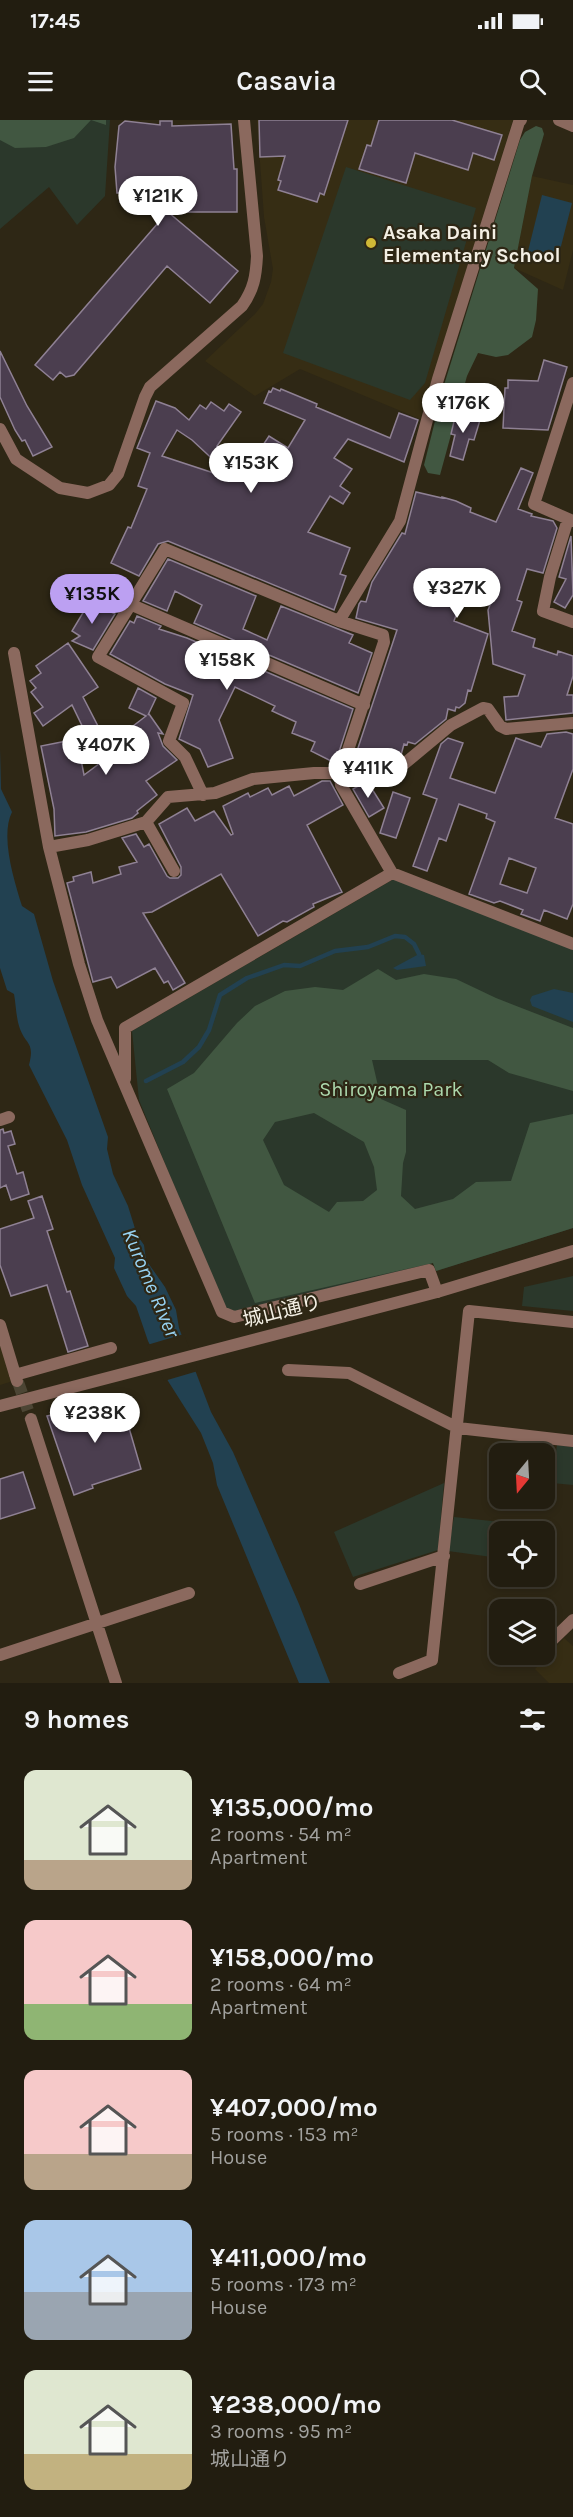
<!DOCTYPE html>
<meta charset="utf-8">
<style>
:root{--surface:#221d10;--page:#2e2a1e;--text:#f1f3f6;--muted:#a2a29f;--line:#3f3b30;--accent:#bca0f2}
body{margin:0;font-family:Karla,"Noto Sans JP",sans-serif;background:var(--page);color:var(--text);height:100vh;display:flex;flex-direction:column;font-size:22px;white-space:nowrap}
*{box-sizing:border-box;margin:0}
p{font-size:20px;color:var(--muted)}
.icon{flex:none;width:33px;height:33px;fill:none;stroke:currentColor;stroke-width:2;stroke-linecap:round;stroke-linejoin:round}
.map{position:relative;height:1563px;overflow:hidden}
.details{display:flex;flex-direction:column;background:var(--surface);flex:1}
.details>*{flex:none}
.needle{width:39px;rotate:198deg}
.tools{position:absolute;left:489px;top:1323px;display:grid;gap:12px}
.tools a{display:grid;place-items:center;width:66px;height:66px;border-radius:12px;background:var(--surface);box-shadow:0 3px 9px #0003,0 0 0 2px var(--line);font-size:30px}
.price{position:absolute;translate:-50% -51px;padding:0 14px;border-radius:21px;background:#fff;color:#222;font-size:20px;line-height:39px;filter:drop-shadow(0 2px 3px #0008)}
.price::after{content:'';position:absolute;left:50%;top:36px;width:18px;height:14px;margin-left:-9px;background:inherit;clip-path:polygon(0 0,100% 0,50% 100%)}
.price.selected{background:var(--accent);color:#111}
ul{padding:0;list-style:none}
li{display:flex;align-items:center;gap:18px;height:150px;padding:0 24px}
li span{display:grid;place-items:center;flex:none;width:168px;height:120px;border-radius:12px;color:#555}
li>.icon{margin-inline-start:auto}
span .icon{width:72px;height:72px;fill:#fffc;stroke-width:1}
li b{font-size:26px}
h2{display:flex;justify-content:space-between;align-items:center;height:72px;padding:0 24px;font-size:26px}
.status{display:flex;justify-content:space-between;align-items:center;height:42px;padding:0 30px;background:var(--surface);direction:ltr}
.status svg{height:16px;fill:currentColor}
header{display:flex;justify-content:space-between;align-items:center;height:78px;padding:0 24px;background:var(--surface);font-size:27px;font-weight:600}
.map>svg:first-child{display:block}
.built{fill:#362d14}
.green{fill:#2b382b}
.forest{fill:#415741;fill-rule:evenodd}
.water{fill:#224151}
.pier{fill:#2e2715}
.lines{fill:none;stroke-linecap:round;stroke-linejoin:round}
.stream{stroke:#224151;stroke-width:4.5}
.building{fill:#4b3e4f;stroke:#8f8194;stroke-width:1.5;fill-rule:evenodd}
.minor-tunnel{stroke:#4c4534;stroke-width:12;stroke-dasharray:12 6;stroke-linecap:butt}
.minor{stroke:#8b695e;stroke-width:12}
.tertiary{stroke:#8b695e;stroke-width:12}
.poi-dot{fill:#d0b836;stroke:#2e2715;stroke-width:2}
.labels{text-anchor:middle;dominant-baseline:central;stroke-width:4.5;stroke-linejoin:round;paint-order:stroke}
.poi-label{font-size:20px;font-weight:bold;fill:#f3efe4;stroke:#2e2715;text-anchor:start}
.park-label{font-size:20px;fill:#add9ad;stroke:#2e2715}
.street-label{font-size:20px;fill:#f3efe4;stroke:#2e2715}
.water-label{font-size:21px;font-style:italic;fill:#97d2f2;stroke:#2e2715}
</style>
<div class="status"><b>17:45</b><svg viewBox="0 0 49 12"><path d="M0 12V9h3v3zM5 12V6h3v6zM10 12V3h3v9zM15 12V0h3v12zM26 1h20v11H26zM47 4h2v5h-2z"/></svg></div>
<header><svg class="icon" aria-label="menu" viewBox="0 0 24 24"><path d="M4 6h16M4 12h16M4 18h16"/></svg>Casavia<svg class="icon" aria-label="search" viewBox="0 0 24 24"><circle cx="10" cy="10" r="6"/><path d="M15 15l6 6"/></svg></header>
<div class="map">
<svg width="573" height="1563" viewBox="0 0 573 1563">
<rect width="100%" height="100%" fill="#2e2715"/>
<path class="built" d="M 257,0 L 513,0 L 420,299 L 300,249 L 255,276 L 205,241 L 255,194 L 263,184 L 271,162 L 273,149 L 264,97 Z
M 532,56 L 573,65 L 573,130 L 563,170 L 514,148 Z
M 0,1218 L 13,1261 L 0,1265 Z
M 564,1518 L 573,1526 L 573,1563 L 549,1563 L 535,1549 Z"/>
<path class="green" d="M 0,0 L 110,0 L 105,76 L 77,105 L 49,67 L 0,109 Z
M 346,47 L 476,88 L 425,263 L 410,280 L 283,233 Z
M 394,759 L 573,829 L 573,1108 L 436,1151 L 433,1143 L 235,1193 L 224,1188 L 139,980 L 132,911 Z
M 573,1156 L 573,1191 L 522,1186 L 524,1167 Z
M 557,1325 L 573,1327 L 573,1365 L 552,1363 Z
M 444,1363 L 438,1430 L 353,1457 L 334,1412 Z
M 454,1397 L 547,1407 L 545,1432 L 544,1412 L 500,1412 L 499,1438 L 448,1431 Z"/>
<path class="forest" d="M 0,0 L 106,0 L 106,5 L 91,0 L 74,18 L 46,27 L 15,28 L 0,20 Z
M 536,6 L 542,8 L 544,14 L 532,56 L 514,148 L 538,169 L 536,200 L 532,217 L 508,235 L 496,237 L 478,233 L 467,256 L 440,355 L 428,353 L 424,345 L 444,265 L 520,20 L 525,12 Z
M 378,849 L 396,860 L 424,854 L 456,859 L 496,878 L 573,908 L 573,971 L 509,953 L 488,940 L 372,940 L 381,979 L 406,990 L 406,1032 L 403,1043 L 401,1076 L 415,1089 L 453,1079 L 476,1062 L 511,1061 L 530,1003 L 573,994 L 573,1108 L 436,1151 L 433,1143 L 255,1183 L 167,969 L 194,953 L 237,903 L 255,886 L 285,871 L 315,867 L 343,870 ZM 314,993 L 364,1022 L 374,1047 L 377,1070 L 363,1081 L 337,1082 L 329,1092 L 284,1065 L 263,1020 L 275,1002 Z"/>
<path class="water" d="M 542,75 L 572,83 L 558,138 L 528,131 Z
M 0,629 L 1,669 L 12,692 C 0,716 14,760 22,786 L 34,794 L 53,861 L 108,1017 L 107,1029 L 113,1054 L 128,1086 L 137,1115 L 144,1125 L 146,1140 L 165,1167 L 176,1190 L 179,1208 L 211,1292 L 233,1332 L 299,1484 L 330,1563 L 299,1563 L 217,1365 L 213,1343 L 201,1313 L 168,1261 L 148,1221 L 136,1186 L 127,1176 L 114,1148 L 115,1138 L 82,1065 L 67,1020 L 29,945 C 35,922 26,925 20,909 C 16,898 16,885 14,874 L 7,870 L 0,848 Z
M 419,834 L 424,835 L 426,846 L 397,850 L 393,848 Z
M 554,869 L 573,873 L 573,902 L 532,886 L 530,880 L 532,876 Z"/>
<path class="pier" d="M 184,1214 L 198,1251 L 164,1261 L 147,1225 Z"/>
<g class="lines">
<path class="stream" d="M 146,961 L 183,942 L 199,927 L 209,910 L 220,875 L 247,858 L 284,845 L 300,846 L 335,831 L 368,827 L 395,816 L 405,817 L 414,824 L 419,834"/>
</g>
<path class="building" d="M 259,0 L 348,0 L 324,75 L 320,73 L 317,82 L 278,70 L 281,61 L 278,60 L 285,36 L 260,37 Z
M 379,0 L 452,0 L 502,15 L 494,40 L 473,33 L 468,50 L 415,33 L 406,63 L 359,49 L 367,25 L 371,26 Z
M 125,1 L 160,5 L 160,1 L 172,1 L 172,6 L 231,4 L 234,49 L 237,49 L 237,92 L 168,92 L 238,151 L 210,183 L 167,146 L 74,255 L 66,257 L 60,252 L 53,260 L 35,245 L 178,80 L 120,82 L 120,73 L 117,73 L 115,47 L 119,6 Z
M 0,231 L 27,286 L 52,327 L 33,336 L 25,320 L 22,321 L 15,310 L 0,277 Z
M 544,240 L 567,247 L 548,310 L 503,308 L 505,268 L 508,268 L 508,260 L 538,261 Z
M 273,268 L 280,271 L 281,269 L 317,284 L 316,287 L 390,318 L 399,293 L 418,300 L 404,342 L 348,319 L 334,338 L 352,349 L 340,366 L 350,373 L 343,384 L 330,376 L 308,412 L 350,428 L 340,454 L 346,456 L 334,490 L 168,421 L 158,424 L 139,456 L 111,443 L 128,407 L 131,408 L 147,369 L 138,366 L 150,333 L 137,328 L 156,281 L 175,288 L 189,300 L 200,285 L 206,289 L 211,282 L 224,291 L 229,284 L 241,292 L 217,326 L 249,346 L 269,316 L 288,328 L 305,300 L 264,283 L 269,271 L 271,272 ZM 177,310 L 192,320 L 235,360 L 162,336 Z
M 461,292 L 476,296 L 475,299 L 480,300 L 474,320 L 469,319 L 463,340 L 450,336 L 455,315 L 451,314 L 456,293 L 460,295 Z
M 521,348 L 533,353 L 518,389 L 532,394 L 531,396 L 553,401 L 557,408 L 543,453 L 527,449 L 517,480 L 522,482 L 512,511 L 535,519 L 533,527 L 557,535 L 558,531 L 573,536 L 573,556 L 567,575 L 573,575 L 573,593 L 506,600 L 504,577 L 518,576 L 525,555 L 493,544 L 488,490 L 490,485 L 486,484 L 492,465 L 469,458 L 454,501 L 488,514 L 471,571 L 468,570 L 465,583 L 459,588 L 456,587 L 455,591 L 448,589 L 446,599 L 415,624 L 408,622 L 407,625 L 404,624 L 401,635 L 375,629 L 371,645 L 353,643 L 397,510 L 356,498 L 359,484 L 361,481 L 366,482 L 372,462 L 402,413 L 405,414 L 416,372 L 442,378 L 442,377 L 456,381 L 471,388 L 470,392 L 496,402 Z
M 571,416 L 573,475 L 565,488 L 554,482 L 566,459 L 559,457 Z
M 168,439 L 256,476 L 243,509 L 267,520 L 281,486 L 353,515 L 349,523 L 372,533 L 358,573 L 194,503 L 202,485 L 175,471 L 167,491 L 143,481 Z
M 90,481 L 115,494 L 93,530 L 72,521 L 80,516 L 72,511 Z
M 137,496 L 161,506 L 159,509 L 187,518 L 353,589 L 337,638 L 333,637 L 331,641 L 311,631 L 315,622 L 292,613 L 296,602 L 272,591 L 275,586 L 235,567 L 219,600 L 233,638 L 208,647 L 200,629 L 179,619 L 193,575 L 165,564 L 110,534 L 130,501 L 134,503 Z
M 68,523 L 98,567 L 83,577 L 101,612 L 88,618 L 72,585 L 43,606 L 34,593 L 43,587 L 31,572 L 36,568 L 30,561 L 41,553 L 36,546 Z
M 138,568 L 156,578 L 148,595 L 149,594 L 163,614 L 158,613 L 163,626 L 177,640 L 146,661 L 157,675 L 137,691 L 138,693 L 132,698 L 86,712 L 55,716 L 54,689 L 41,626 L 77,619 L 84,655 L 119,629 L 115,620 L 146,596 L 129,588 Z
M 566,612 L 573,614 L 573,649 L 555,698 L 573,704 L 573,784 L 567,799 L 544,790 L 540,801 L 521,794 L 523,790 L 500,781 L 494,783 L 469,774 L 495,702 L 486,698 L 487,694 L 459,684 L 446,721 L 439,718 L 427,751 L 413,746 L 437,679 L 423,674 L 441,624 L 448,618 L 463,623 L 450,658 L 495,673 L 516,618 L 541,627 L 547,614 ZM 509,738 L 536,748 L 527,773 L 500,764 Z
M 322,661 L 330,661 L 343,685 L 307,705 L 342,772 L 313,784 L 314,787 L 287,802 L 283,801 L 258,816 L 221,754 L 152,792 L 143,793 L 185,863 L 173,870 L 168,861 L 164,863 L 155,848 L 117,868 L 111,857 L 93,862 L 67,763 L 74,761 L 73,757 L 91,752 L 93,763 L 121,754 L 119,747 L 137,742 L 122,718 L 136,714 L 144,727 L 149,724 L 167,756 L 170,758 L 178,758 L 181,755 L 181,747 L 159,704 L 187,688 L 195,701 L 214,691 L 231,715 L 233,714 L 223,686 L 248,673 L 250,677 L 268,668 L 272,675 L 289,666 L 294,676 Z
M 367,661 L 384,688 L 369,697 L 353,669 Z
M 393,672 L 410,678 L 396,718 L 380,713 Z
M 3,1009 L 4,1013 L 11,1011 L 15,1024 L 8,1026 L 17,1054 L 23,1052 L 29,1074 L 11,1080 L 6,1065 L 0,1068 L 0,1010 Z
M 42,1076 L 53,1109 L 47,1111 L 67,1172 L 70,1171 L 88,1226 L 68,1232 L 47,1165 L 11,1176 L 0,1145 L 0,1109 L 34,1098 L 28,1081 Z
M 120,1277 L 141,1349 L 92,1365 L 93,1368 L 74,1375 L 47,1296 Z
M 23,1352 L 35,1388 L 0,1399 L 0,1359 Z"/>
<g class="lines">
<path class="minor-tunnel" d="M 18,1262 L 31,1299"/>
<path class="minor" d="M 559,0 L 573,6
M 573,263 L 534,384 L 573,401
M 0,309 L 16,339 L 60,368 L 88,373 L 109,365 L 118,354 L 145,277 L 150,267 L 242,186 C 254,169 256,156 257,136 L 244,0
M 568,399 L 550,457 L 543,491 L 573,502
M 132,485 L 364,585
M 339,501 L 400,401 L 438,259 L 519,2 L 521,0
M 14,533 L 49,727 L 79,844 L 97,900 L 222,1192 L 234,1197 L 429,1150 L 437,1172
M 203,675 L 185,637 L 169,621 L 183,583 L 98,537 L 165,429 L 339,501 L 383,515 L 384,522 L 340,654 L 341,665 L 392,753
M 146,702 L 174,751
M 49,727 L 88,720 L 146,702 L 168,677 L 215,673 L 253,659 L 314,653 L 373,653 L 398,649 L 451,605 L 483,588 L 488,589 L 500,606 L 506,609 L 573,603
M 125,959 L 125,908 L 392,753 L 573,824
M 0,1000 L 9,997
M 0,1205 L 17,1261
M 288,1250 L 349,1253 L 458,1308 L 573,1321
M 15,1255 L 111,1228
M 31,1299 L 116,1563
M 360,1464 L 444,1436
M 544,1528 L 573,1500
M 0,1535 L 189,1473
M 399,1553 L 432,1540 L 469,1191 L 573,1202"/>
<path class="tertiary" d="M 0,1286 L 437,1172 L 573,1131"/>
</g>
<circle class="poi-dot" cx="371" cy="123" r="6"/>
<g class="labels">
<g class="poi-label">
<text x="383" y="112">Asaka Daini<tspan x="383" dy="23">Elementary School</tspan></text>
</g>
<g class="park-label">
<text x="391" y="969">Shiroyama Park</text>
</g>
<g class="street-label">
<text transform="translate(282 1191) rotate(-14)">城山通り</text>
</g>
<g class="water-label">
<text transform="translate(151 1163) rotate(67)">Kurome River</text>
</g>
</g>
</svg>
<div class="tools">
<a><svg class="needle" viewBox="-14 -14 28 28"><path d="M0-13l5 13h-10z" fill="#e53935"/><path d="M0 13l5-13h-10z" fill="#a2a29f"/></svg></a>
<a><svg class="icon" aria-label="locate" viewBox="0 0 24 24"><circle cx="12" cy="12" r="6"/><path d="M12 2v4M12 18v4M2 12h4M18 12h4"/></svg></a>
<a><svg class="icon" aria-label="layers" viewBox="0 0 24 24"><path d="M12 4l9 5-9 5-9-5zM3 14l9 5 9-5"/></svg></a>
</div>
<b class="price" style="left:158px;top:107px">¥121K</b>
<b class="price" style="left:463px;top:314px">¥176K</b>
<b class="price" style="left:251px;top:374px">¥153K</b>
<b class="price" style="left:457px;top:499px">¥327K</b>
<b class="price selected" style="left:92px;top:505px">¥135K</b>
<b class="price" style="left:227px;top:571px">¥158K</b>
<b class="price" style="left:106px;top:656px">¥407K</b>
<b class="price" style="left:368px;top:679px">¥411K</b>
<b class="price" style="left:95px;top:1324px">¥238K</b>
</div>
<section class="details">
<h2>9 homes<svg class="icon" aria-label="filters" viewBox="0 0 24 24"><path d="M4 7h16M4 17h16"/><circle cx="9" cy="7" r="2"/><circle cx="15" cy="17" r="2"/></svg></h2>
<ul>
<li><span style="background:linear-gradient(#dfe7d0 75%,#b9a48a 0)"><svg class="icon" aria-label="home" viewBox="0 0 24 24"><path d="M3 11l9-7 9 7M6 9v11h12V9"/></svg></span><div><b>¥135,000/mo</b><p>2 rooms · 54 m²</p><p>Apartment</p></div></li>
<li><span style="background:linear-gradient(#f6c9c9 70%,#8fb573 0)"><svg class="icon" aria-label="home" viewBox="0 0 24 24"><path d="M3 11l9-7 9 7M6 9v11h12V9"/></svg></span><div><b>¥158,000/mo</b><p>2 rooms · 64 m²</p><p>Apartment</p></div></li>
<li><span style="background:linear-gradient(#f6c9c9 70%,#b9a48a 0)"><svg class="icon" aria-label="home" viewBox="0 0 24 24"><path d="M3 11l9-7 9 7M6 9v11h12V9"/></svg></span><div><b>¥407,000/mo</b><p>5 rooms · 153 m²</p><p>House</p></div></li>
<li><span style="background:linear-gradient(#a9c7e8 60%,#9aa5b1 0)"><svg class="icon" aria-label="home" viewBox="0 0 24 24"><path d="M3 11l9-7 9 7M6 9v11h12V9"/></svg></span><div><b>¥411,000/mo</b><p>5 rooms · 173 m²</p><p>House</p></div></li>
<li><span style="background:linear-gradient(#dfe7d0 70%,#c2b280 0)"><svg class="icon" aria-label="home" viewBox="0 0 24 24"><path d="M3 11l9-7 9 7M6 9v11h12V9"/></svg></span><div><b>¥238,000/mo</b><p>3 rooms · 95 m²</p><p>城山通り</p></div></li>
</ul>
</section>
